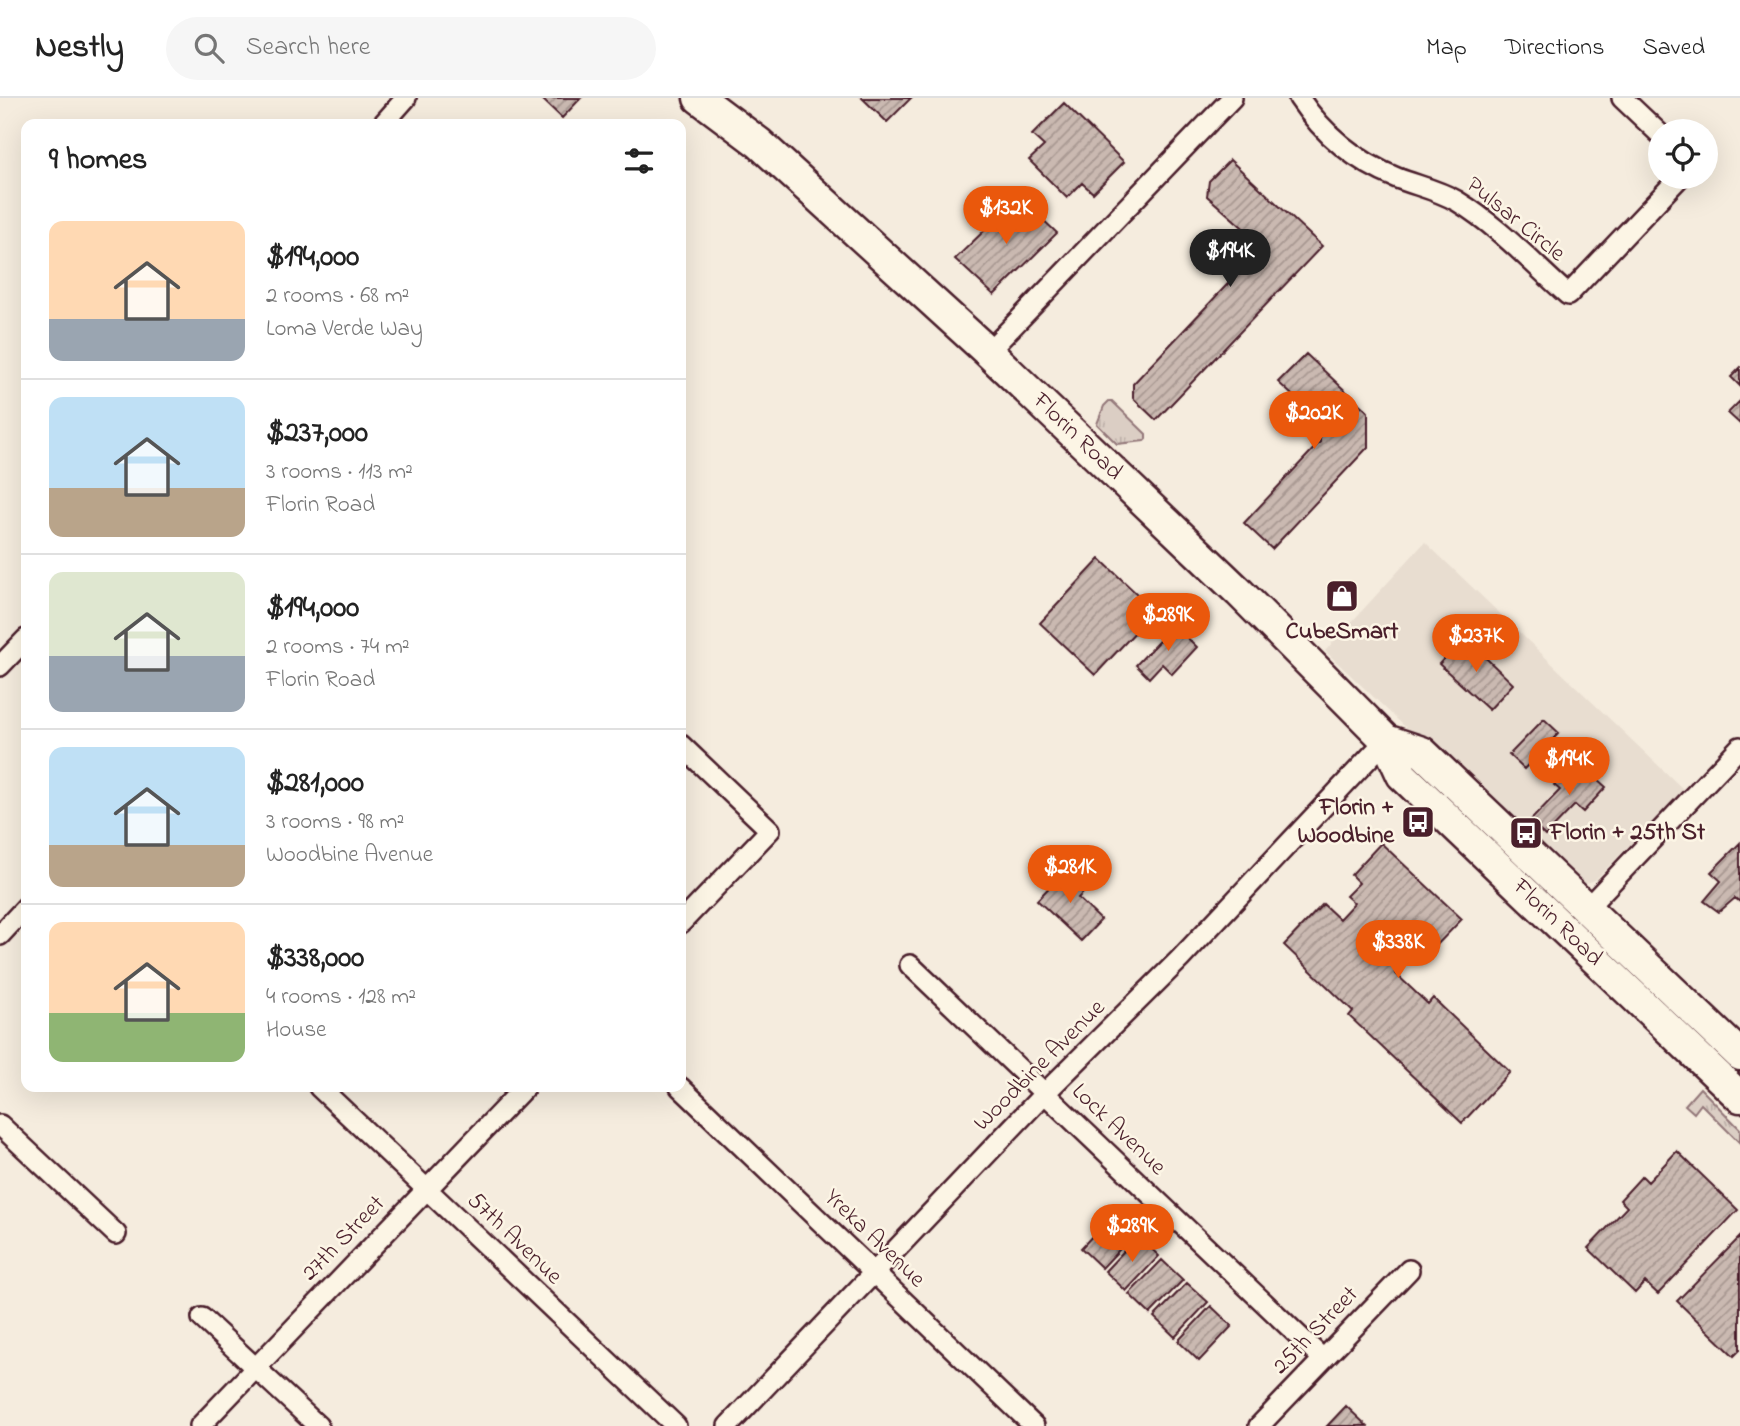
<!DOCTYPE html>
<meta charset="utf-8">
<style>
:root{--surface:#fff;--page:#f6f6f6;--text:#222;--muted:#767676;--line:#e0e0e0;--accent:#ea580c}
body{margin:0;font-family:"Indie Flower",sans-serif;background:var(--page);color:var(--text);height:100vh;display:flex;flex-direction:column;font-size:26px;white-space:nowrap}
*{box-sizing:border-box;margin:0}
p{font-size:23px;color:var(--muted)}
.icon{flex:none;width:38px;height:38px;fill:none;stroke:currentColor;stroke-width:2;stroke-linecap:round;stroke-linejoin:round}
.map{position:relative;flex:1;overflow:hidden}
.sheet{position:absolute;left:21px;top:21px;width:665px;height:973px;display:flex;flex-direction:column;background:var(--surface);border-radius:14px;box-shadow:0 7px 28px #0002}
.sheet>*{flex:none}
.controls{position:absolute;left:1648px;top:21px;display:grid;gap:14px}
.controls a{display:grid;place-items:center;width:70px;height:70px;border-radius:50%;background:var(--surface);box-shadow:0 7px 28px #0002;font-size:35px}
.price{position:absolute;translate:-50% -60px;padding:0 16px;border-radius:24px;background:var(--accent);color:#fff;font-size:23px;line-height:46px;filter:drop-shadow(0 2px 4px #0008)}
.price::after{content:'';position:absolute;left:50%;top:42px;width:21px;height:16px;margin-left:-10px;background:inherit;clip-path:polygon(0 0,100% 0,50% 100%)}
.price.on{background:#222;color:#fff}
ul{padding:0;list-style:none}
li{display:flex;align-items:center;gap:21px;height:175px;padding:0 28px}
li+li{border-top:2px solid var(--line)}
li span{display:grid;place-items:center;flex:none;width:196px;height:140px;border-radius:14px;color:#555}
li>.icon{margin-inline-start:auto}
span .icon{width:84px;height:84px;fill:#fffc;stroke-width:1}
li b{font-size:30px}
h2{display:flex;justify-content:space-between;align-items:center;height:84px;padding:0 28px;font-size:30px}
header{display:flex;align-items:center;gap:42px;box-sizing:border-box;height:98px;padding:0 35px;background:var(--surface);border-bottom:2px solid var(--line)}
header strong{font-size:33px}
nav{display:flex;gap:38px;margin-inline-start:auto;font-size:24px}
.search{width:490px;height:63px;background:var(--page);display:flex;align-items:center;gap:18px;box-sizing:border-box;padding:0 24px;border-radius:38px;color:var(--muted);font-size:26px}
.map>svg:first-child{display:block}
.built{fill:#e8ddd0}
.grass{fill:url(#grass-tufts);stroke:#927678;stroke-width:2}
.building{fill:url(#building-hatch);stroke:#4a1f2b;stroke-width:2}
.lines{fill:none;stroke-linecap:round;stroke-linejoin:round}
.minor-casing{stroke:#4a1f2b;stroke-width:24}
.primary-casing{stroke:#4a1f2b;stroke-width:35}
.minor{stroke:#fcf5e5;stroke-width:19}
.primary{stroke:#fcf5e5;stroke-width:30}
.labels{text-anchor:middle;dominant-baseline:central;stroke-width:5;stroke-linejoin:round;paint-order:stroke}
.street-label{font-size:24px;fill:#4a1f2b;stroke:#fcf5e5}
.poi-label{font-size:24px;font-weight:bold;fill:#4a1f2b;stroke:#fcf5e5}
</style>
<header>
<strong>Nestly</strong>
<div class="search"><svg class="icon" aria-label="search" viewBox="0 0 24 24"><circle cx="10" cy="10" r="6"/><path d="M15 15l6 6"/></svg>Search here</div>
<nav><a>Map</a><a>Directions</a><a>Saved</a></nav>
</header>
<div class="map">
<svg width="1740" height="1328" viewBox="0 0 1740 1328">
<defs>
<pattern id="grass-tufts" width="24" height="20" patternUnits="userSpaceOnUse" patternTransform="scale(1.75)"><rect width="24" height="20" fill="#dbcec4"/><path d="M3 7l-1-3M5 7V3M7 7l1-3M15 17l-1-3M17 17v-4M19 17l1-3" fill="none" stroke="#bdb0a9"/></pattern>
<pattern id="building-hatch" width="6" height="6" patternUnits="userSpaceOnUse" patternTransform="scale(1.75)"><rect width="6" height="6" fill="#cab9b1"/><path d="M-1 1l2-2M0 6l6-6M5 7l2-2" fill="none" stroke="#a69690"/></pattern>
</defs>
<rect width="100%" height="100%" fill="#f5ecde"/>
<filter id="ink" filterUnits="userSpaceOnUse"><feTurbulence type="fractalNoise" baseFrequency=".0143" numOctaves="2"/><feDisplacementMap in="SourceGraphic" scale="14" xChannelSelector="R" yChannelSelector="G"/><feConvolveMatrix kernelMatrix="1 2 1 2 8 2 1 2 1" color-interpolation-filters="sRGB"/></filter>
<g filter="url(#ink)">
<path class="built" d="M 1425,444 L 1684,692 L 1595,782 L 1581,787 L 1568,783 L 1325,553 Z"/>
<path class="grass" d="M 1109,303 L 1112,303 L 1146,336 L 1146,341 L 1144,343 L 1117,346 L 1097,326 L 1104,308 Z
M 1700,990 L 1740,1031 L 1740,1045 L 1701,1006 L 1694,1015 L 1685,1007 Z"/>
<path class="building" d="M 541,0 L 581,0 L 562,20 Z
M 862,0 L 911,0 L 887,24 Z
M 1064,5 L 1124,64 L 1093,95 L 1082,85 L 1067,100 L 1029,62 L 1044,48 L 1032,37 Z
M 1230,62 L 1322,148 L 1156,322 L 1133,300 L 1133,286 L 1258,154 L 1258,143 L 1207,98 L 1209,83 Z
M 1019,99 L 1057,135 L 994,197 L 955,161 Z
M 1306,256 L 1368,314 L 1368,349 L 1272,451 L 1244,425 L 1320,344 L 1319,322 L 1278,284 Z
M 1740,270 L 1740,288 L 1731,279 Z
M 1740,303 L 1740,326 L 1728,315 Z
M 1100,461 L 1155,513 L 1095,577 L 1040,525 Z
M 1174,527 L 1197,549 L 1172,576 L 1162,566 L 1149,580 L 1136,567 Z
M 1464,539 L 1513,586 L 1489,612 L 1439,566 Z
M 1544,621 L 1559,635 L 1524,671 L 1509,657 Z
M 1576,662 L 1606,689 L 1583,714 L 1575,707 L 1545,738 L 1530,723 L 1560,692 L 1554,687 Z
M 1381,745 L 1462,821 L 1430,854 L 1422,846 L 1395,875 L 1428,906 L 1433,900 L 1510,974 L 1462,1025 L 1349,918 L 1353,913 L 1284,847 L 1323,806 L 1339,821 L 1354,805 L 1346,798 L 1359,785 L 1351,777 Z
M 1740,745 L 1740,804 L 1735,800 L 1719,814 L 1704,803 L 1721,783 L 1711,774 Z
M 1067,771 L 1087,791 L 1078,800 L 1101,822 L 1081,843 L 1037,802 Z
M 1677,1053 L 1738,1112 L 1658,1196 L 1645,1184 L 1635,1195 L 1588,1150 L 1627,1109 L 1620,1102 L 1642,1078 L 1648,1084 Z
M 1114,1115 L 1135,1135 L 1102,1170 L 1081,1150 Z
M 1138,1138 L 1159,1158 L 1126,1193 L 1105,1173 Z
M 1740,1139 L 1740,1252 L 1734,1258 L 1677,1203 Z
M 1162,1162 L 1183,1182 L 1150,1216 L 1129,1196 Z
M 1187,1185 L 1208,1204 L 1175,1239 L 1154,1219 Z
M 1211,1208 L 1232,1228 L 1199,1263 L 1178,1243 Z
M 1346,1308 L 1367,1328 L 1327,1328 Z"/>
<g class="lines">
<defs>
<path id="minor" d="M 1299,0 C 1323,36 1357,64 1397,80 C 1418,88 1438,92 1457,103 C 1498,128 1532,165 1568,197 L 1680,79
M 1622,0 L 1661,37
M 383,26 L 406,0
M 988,254 L 1232,0
M 0,568 L 26,541
M 681,647 L 770,732 L 681,825
M 1587,810 L 1740,649
M 0,837 L 26,809
M 910,867 L 1323,1261
M 319,989 L 676,1328
M 680,989 L 1034,1328
M 0,1027 L 116,1136
M 202,1220 L 318,1328
M 200,1328 L 525,989
M 728,1328 L 1045,995 L 1180,861 L 1386,642
M 1259,1328 L 1409,1172"/>
<path id="primary" d="M 699,0 L 759,45 L 988,254 L 1239,494 L 1386,642 L 1402,677 L 1740,999
M 1386,642 L 1422,654 L 1740,957"/>
</defs>
<use href="#minor" class="minor-casing"/>
<use href="#primary" class="primary-casing"/>
<use href="#minor" class="minor"/>
<use href="#primary" class="primary"/>
</g>
</g>
<defs>
<symbol id="shop-square" viewBox="-11 -11 22 22"><rect x="-9" y="-9" width="18" height="18" rx="4" fill="#4a1f2b" stroke="#fcf5e5"/><path d="M-5-2.5h2.3a2.7 3.5 0 0 1 5.4 0H5L5.5 6h-11ZM-1.5-2.5h3a1.5 2.3 0 0 0-3 0Z" fill="#fff"/></symbol>
<symbol id="bus-square" viewBox="-11 -11 22 22"><rect x="-9" y="-9" width="18" height="18" rx="4" fill="#4a1f2b" stroke="#fcf5e5"/><path d="M-5-6H5V4H4V6H2V4H-2V6H-4V4H-5ZM-3.5-4V0h7V-4ZM-3.5 1.2v1.5H-2V1.2ZM2 1.2v1.5H3.5V1.2Z" fill="#fff"/></symbol>
</defs>
<g fill-rule="evenodd">
<use href="#shop-square" x="1323" y="479" width="38" height="38"/>
<use href="#bus-square" x="1399" y="705" width="38" height="38"/>
<use href="#bus-square" x="1507" y="716" width="38" height="38"/>
</g>
<g class="labels">
<g class="street-label">
<text transform="translate(1515 122) rotate(39)">Pulsar Circle</text>
<text transform="translate(1077 339) rotate(44)">Florin Road</text>
<text transform="translate(1557 825) rotate(44)">Florin Road</text>
<text transform="translate(1040 968) rotate(-45)">Woodbine Avenue</text>
<text transform="translate(1118 1032) rotate(44)">Lock Avenue</text>
<text transform="translate(344 1141) rotate(-46)">27th Street</text>
<text transform="translate(514 1141) rotate(44)">57th Avenue</text>
<text transform="translate(874 1141) rotate(44)">Yreka Avenue</text>
<text transform="translate(1316 1233) rotate(-46)">25th Street</text>
</g>
<g class="poi-label">
<text x="1342" y="534">CubeSmart</text>
<text x="1394" y="710" text-anchor="end">Florin +<tspan x="1394" dy="28">Woodbine</tspan></text>
<text x="1550" y="735" text-anchor="start">Florin + 25th St</text>
</g>
</g>
</svg>
<div class="controls">
<a><svg class="icon" aria-label="locate" viewBox="0 0 24 24"><circle cx="12" cy="12" r="6"/><path d="M12 2v4M12 18v4M2 12h4M18 12h4"/></svg></a>
</div>
<b class="price" style="left:1006px;top:148px">$132K</b>
<b class="price on" style="left:1230px;top:191px">$194K</b>
<b class="price" style="left:1314px;top:353px">$202K</b>
<b class="price" style="left:1168px;top:555px">$289K</b>
<b class="price" style="left:1476px;top:576px">$237K</b>
<b class="price" style="left:1569px;top:699px">$194K</b>
<b class="price" style="left:1070px;top:807px">$281K</b>
<b class="price" style="left:1398px;top:882px">$338K</b>
<b class="price" style="left:1132px;top:1166px">$289K</b>
<section class="sheet">
<h2>9 homes<svg class="icon" aria-label="filters" viewBox="0 0 24 24"><path d="M4 7h16M4 17h16"/><circle cx="9" cy="7" r="2"/><circle cx="15" cy="17" r="2"/></svg></h2>
<ul>
<li><span style="background:linear-gradient(#ffd9b3 70%,#9aa5b1 0)"><svg class="icon" aria-label="home" viewBox="0 0 24 24"><path d="M3 11l9-7 9 7M6 9v11h12V9"/></svg></span><div><b>$194,000</b><p>2 rooms · 68 m²</p><p>Loma Verde Way</p></div></li>
<li><span style="background:linear-gradient(#bfe0f5 65%,#b9a48a 0)"><svg class="icon" aria-label="home" viewBox="0 0 24 24"><path d="M3 11l9-7 9 7M6 9v11h12V9"/></svg></span><div><b>$237,000</b><p>3 rooms · 113 m²</p><p>Florin Road</p></div></li>
<li><span style="background:linear-gradient(#dfe7d0 60%,#9aa5b1 0)"><svg class="icon" aria-label="home" viewBox="0 0 24 24"><path d="M3 11l9-7 9 7M6 9v11h12V9"/></svg></span><div><b>$194,000</b><p>2 rooms · 74 m²</p><p>Florin Road</p></div></li>
<li><span style="background:linear-gradient(#bfe0f5 70%,#b9a48a 0)"><svg class="icon" aria-label="home" viewBox="0 0 24 24"><path d="M3 11l9-7 9 7M6 9v11h12V9"/></svg></span><div><b>$281,000</b><p>3 rooms · 98 m²</p><p>Woodbine Avenue</p></div></li>
<li><span style="background:linear-gradient(#ffd9b3 65%,#8fb573 0)"><svg class="icon" aria-label="home" viewBox="0 0 24 24"><path d="M3 11l9-7 9 7M6 9v11h12V9"/></svg></span><div><b>$338,000</b><p>4 rooms · 128 m²</p><p>House</p></div></li>
</ul>
</section>
</div>
